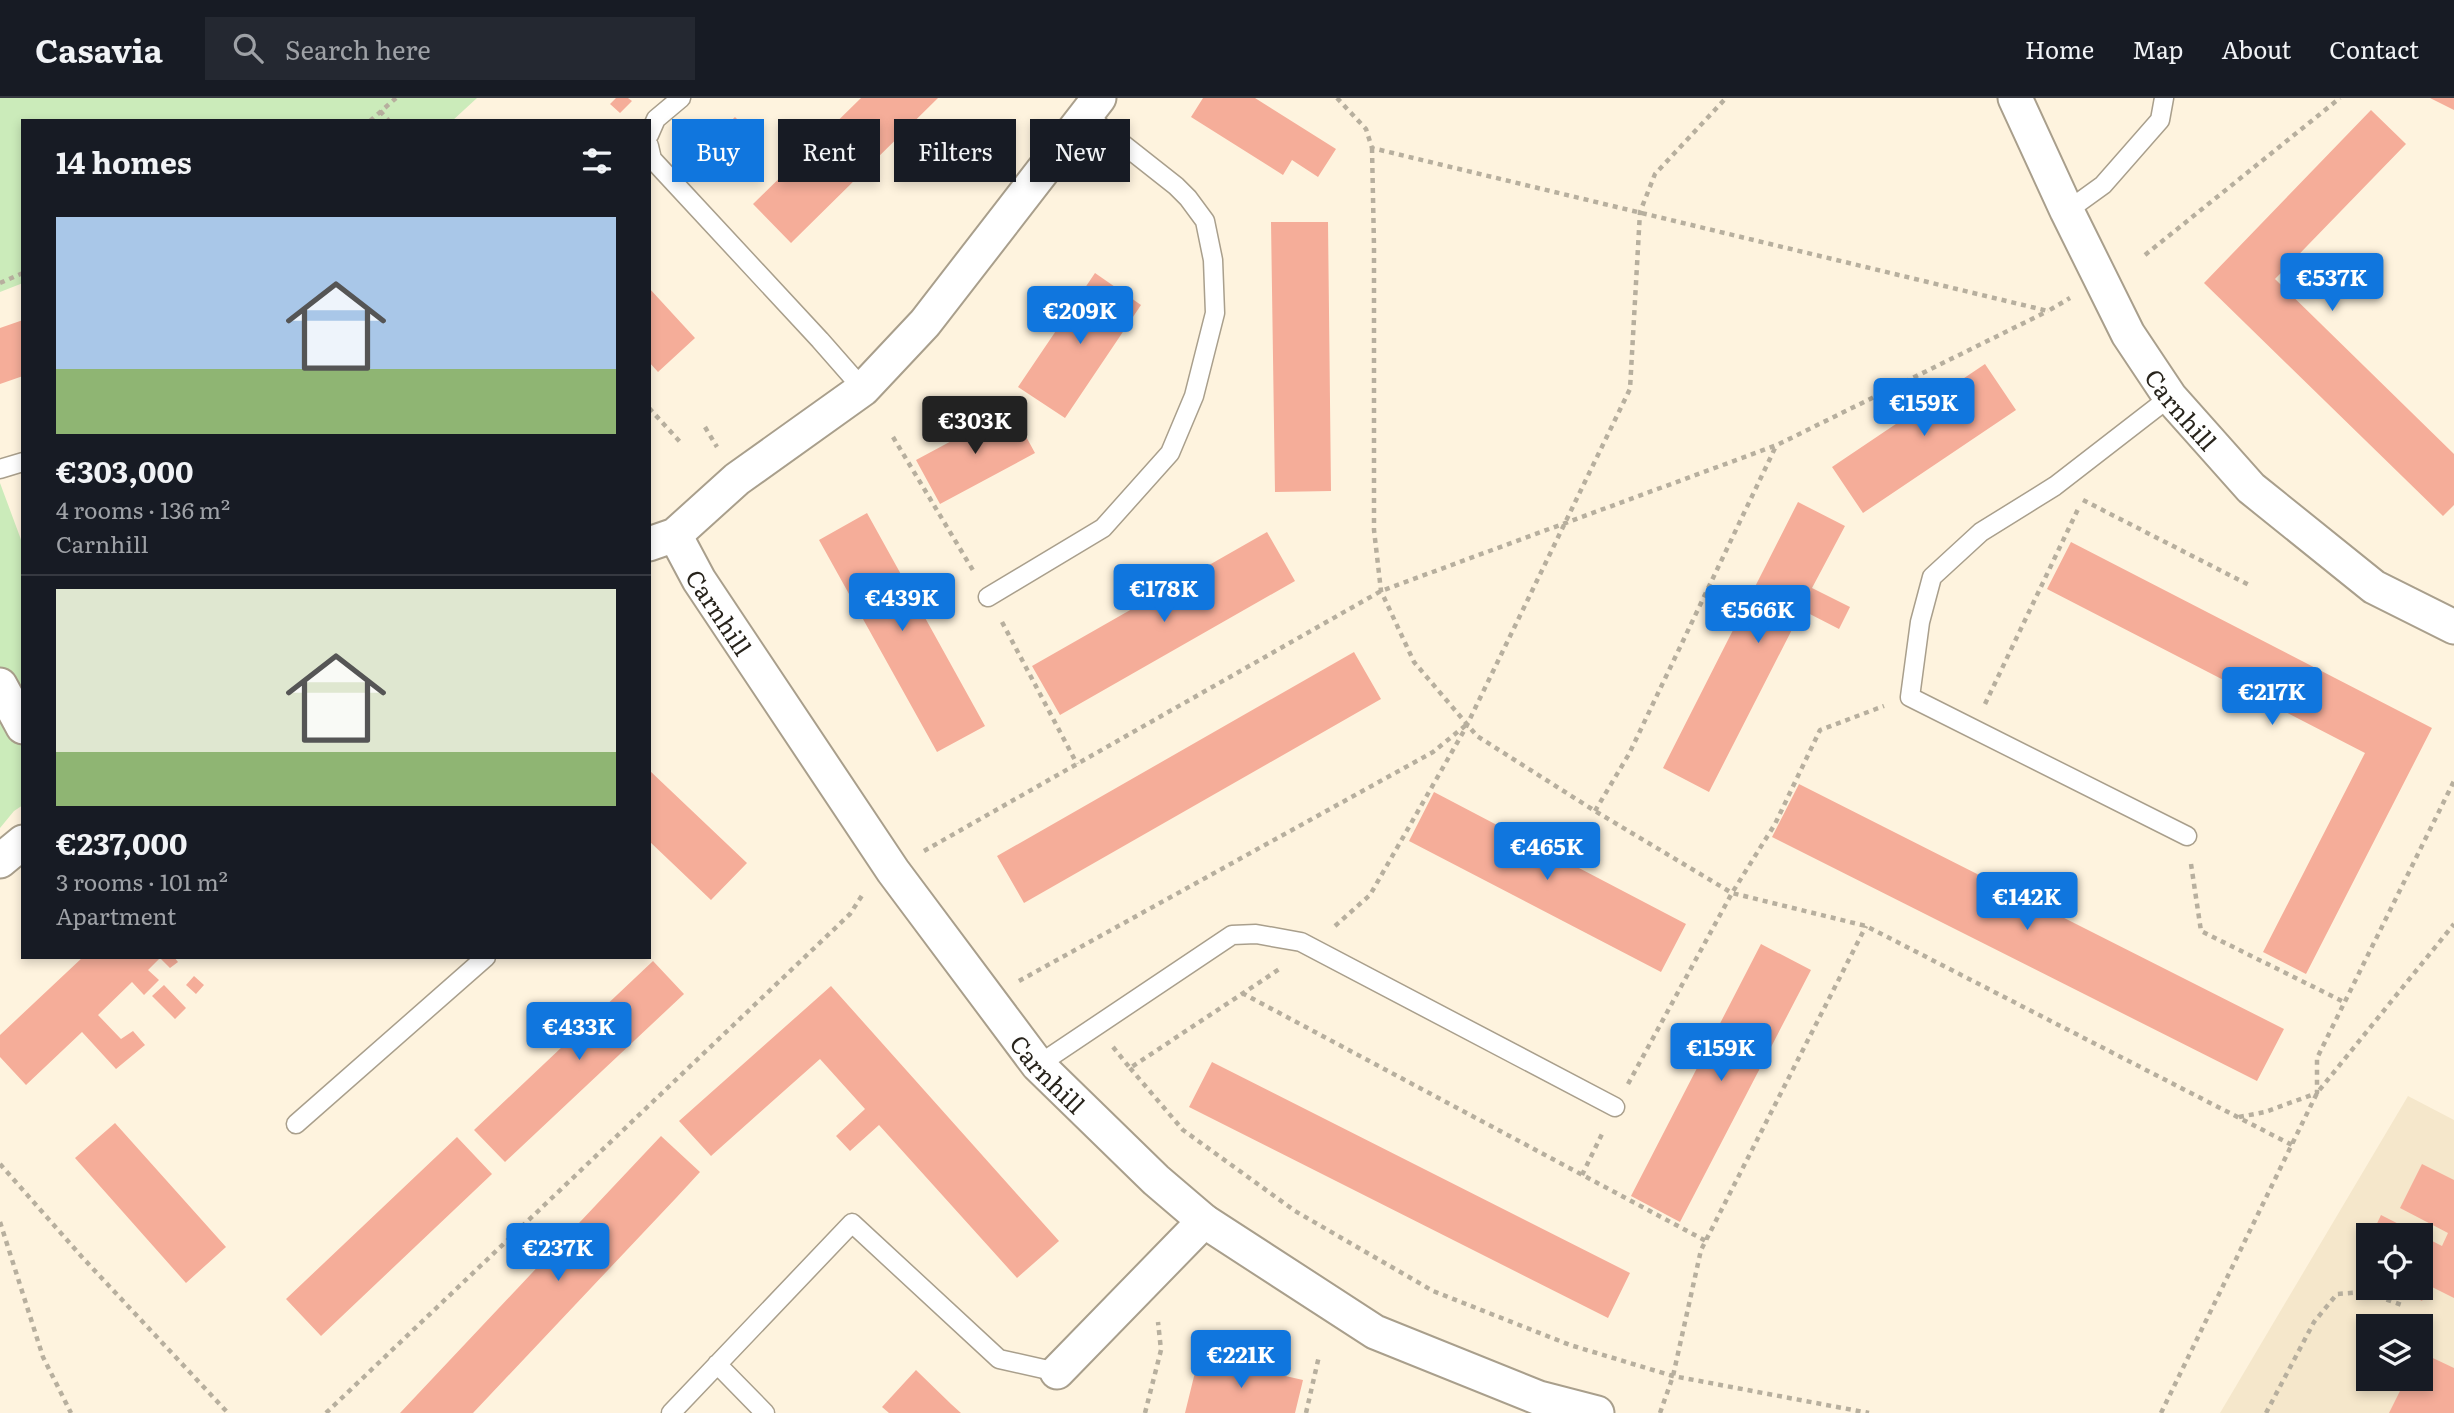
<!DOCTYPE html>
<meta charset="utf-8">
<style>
:root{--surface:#171b24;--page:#242831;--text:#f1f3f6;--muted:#9ea1a6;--line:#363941;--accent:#1076de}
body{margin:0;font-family:Literata,serif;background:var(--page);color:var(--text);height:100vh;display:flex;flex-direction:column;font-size:26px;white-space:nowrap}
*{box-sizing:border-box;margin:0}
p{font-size:23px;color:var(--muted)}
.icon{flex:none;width:38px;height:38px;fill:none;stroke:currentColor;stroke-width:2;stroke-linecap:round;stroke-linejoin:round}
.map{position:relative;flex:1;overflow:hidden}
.details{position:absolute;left:21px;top:21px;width:630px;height:840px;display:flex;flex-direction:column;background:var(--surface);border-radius:0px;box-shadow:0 4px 10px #0003}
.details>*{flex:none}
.top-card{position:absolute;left:672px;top:21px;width:665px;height:63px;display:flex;gap:14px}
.buttons{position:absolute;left:2356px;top:1125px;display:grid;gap:14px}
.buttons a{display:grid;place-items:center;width:77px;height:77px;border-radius:0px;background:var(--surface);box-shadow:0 4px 10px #0003;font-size:35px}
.price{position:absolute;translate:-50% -60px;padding:0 16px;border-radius:7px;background:var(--accent);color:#fff;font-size:23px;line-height:46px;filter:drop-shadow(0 2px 4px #0008)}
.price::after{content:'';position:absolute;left:50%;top:42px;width:21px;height:16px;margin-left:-10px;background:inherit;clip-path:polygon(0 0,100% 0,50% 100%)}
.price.active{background:#222;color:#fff}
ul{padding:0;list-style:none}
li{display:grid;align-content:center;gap:14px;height:371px;padding:0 35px}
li+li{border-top:2px solid var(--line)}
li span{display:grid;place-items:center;height:217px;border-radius:0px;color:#555}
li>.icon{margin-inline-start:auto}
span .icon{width:126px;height:126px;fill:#fffc;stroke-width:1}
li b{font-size:30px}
h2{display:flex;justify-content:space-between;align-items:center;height:84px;padding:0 35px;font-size:30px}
.pill{padding:0 24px;border-radius:0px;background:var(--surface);box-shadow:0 4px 10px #0003;font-size:24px;line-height:63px}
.pill.active{background:var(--accent);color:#fff}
header{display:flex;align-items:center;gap:42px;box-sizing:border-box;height:98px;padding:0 35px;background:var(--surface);border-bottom:2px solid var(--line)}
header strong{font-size:33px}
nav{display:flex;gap:38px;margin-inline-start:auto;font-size:24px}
.search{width:490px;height:63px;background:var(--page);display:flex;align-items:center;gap:18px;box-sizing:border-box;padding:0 24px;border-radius:0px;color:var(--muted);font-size:26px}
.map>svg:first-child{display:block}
.built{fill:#f5e7cb;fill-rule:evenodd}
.green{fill:#cbebba}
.building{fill:#f5ad99}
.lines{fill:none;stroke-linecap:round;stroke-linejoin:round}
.lane-casing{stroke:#a99f8c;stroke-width:21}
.street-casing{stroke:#a99f8c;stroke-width:37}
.path{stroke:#b7af9e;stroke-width:4.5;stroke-dasharray:5 5;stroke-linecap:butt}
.lane{stroke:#fff;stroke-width:18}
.street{stroke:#fff;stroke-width:33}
.labels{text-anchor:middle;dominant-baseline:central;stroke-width:5;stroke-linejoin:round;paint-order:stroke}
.street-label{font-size:24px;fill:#28241c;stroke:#fff}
</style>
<header>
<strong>Casavia</strong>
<div class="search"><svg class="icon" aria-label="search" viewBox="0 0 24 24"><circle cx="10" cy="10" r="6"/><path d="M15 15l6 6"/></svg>Search here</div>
<nav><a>Home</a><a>Map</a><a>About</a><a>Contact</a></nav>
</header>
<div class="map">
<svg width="2454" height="1315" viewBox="0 0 2454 1315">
<rect width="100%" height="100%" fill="#fef3de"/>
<path class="built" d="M 2408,998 L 2454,1022 L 2454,1315 L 2220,1315 ZM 2368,1138 L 2420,1138 L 2420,1190 L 2368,1190 ZM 2368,1228 L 2420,1228 L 2420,1281 L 2368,1281 Z"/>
<path class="green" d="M 0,0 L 477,0 L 452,23 L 23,23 L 23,185 L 0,194 Z
M 0,385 L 23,447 L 23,707 L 14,713 L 0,730 Z"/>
<path class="building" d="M 616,0 L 628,0 L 632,3 L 620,15 L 610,6 Z
M 861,0 L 938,0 L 791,145 L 753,106 Z
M 1203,0 L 1255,0 L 1336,51 L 1318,79 L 1292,62 L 1283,77 L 1191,19 Z
M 2430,0 L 2454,0 L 2454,12 Z
M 2371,12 L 2406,46 L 2275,181 L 2454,356 L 2454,407 L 2443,418 L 2204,185 Z
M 735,19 L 756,40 L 731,66 L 709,44 Z
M 1271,124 L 1328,124 L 1331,393 L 1275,394 Z
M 1095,175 L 1141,207 L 1065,320 L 1018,289 Z
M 649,190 L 695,240 L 658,274 L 649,264 Z
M 23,222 L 23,278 L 0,286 L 0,230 Z
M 1985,266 L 2016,312 L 1863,415 L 1832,369 Z
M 1011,311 L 1035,355 L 940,406 L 916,362 Z
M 1798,404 L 1845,428 L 1812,490 L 1850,509 L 1839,531 L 1802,512 L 1709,694 L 1663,670 Z
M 867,415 L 985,628 L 937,654 L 819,442 Z
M 1267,434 L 1295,483 L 1060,617 L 1032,568 Z
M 2071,444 L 2432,630 L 2306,876 L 2263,854 L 2365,655 L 2047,491 Z
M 1354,554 L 1381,601 L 1024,805 L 997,758 Z
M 649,672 L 747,765 L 711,802 L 649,743 Z
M 1799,686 L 2284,931 L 2257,983 L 1772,739 Z
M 1434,694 L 1686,826 L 1661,874 L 1409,743 Z
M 1761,846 L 1811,872 L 1680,1124 L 1631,1098 Z
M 83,859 L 174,859 L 178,864 L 170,870 L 160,860 L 148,872 L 159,882 L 144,897 L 132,884 L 98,917 L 121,941 L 133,933 L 145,947 L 116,971 L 82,934 L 26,987 L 0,959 L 0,937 Z
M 653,863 L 684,896 L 505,1064 L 474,1032 Z
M 194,878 L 204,887 L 196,896 L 186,887 Z
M 164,887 L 186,910 L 175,921 L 152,898 Z
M 831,888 L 1059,1143 L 1017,1180 L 879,1027 L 850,1053 L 836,1038 L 865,1011 L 820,961 L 711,1058 L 679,1023 Z
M 1212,964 L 1630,1175 L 1608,1220 L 1189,1009 Z
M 115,1025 L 226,1149 L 186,1185 L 75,1060 Z
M 661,1038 L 700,1074 L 676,1100 L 473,1315 L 400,1315 Z
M 457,1039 L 492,1076 L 321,1238 L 286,1201 Z
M 2422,1066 L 2454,1082 L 2454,1200 L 2430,1188 L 2422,1203 L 2397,1190 L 2420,1190 L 2420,1138 L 2371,1138 L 2381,1117 L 2442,1148 L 2448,1135 L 2400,1110 Z
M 2420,1254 L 2454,1270 L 2454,1315 L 2389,1315 L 2406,1281 L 2420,1281 Z
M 1199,1258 L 1303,1282 L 1295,1315 L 1185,1315 Z
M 916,1272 L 951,1306 L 961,1315 L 889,1315 L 882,1309 Z"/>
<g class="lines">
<defs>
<path id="lane" d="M 649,37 L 656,21 L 681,0
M 649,48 L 652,61 L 820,242 L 863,291
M 2067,113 L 2103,87 L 2160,22 L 2164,0
M 2170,299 L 2055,388 L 1981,434 L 1932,479 L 1920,524 L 1910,599 L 2187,738
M 0,371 L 23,364
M 988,499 L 1103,430 L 1170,355 L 1194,298 L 1215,215 L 1213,162 L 1205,123 L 1188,100 L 1176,88 L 1086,17
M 1038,967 L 1232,837 L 1256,836 L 1301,844 L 1615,1009
M 296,1026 L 486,859
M 717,1266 L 765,1315
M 671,1315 L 852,1125 L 999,1261 L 1057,1274"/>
<g id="street">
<path id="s1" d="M 2015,0 L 2067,113 L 2128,236 L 2170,299 L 2251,390 L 2374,489 L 2454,529"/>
<path id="s2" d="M 675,437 L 699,482 L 893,773 L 1038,967 L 1156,1082 L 1204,1123 L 1375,1234 L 1539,1300 L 1597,1315"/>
<path d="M 649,446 L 675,437 L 737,381 L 863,291 L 925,225 L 1099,0"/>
<path d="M 0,587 L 23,629"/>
<path d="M 0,763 L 23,744"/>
<path d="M 1057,1274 L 1204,1123"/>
</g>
</defs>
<use href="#lane" class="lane-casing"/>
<use href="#street" class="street-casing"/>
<path class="path" d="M 1337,0 L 1366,31 L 1372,50 L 2048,213 L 2070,200
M 380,13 L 389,23
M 370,23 L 396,0
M 1372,50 L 1374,148 L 1374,432 L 1381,493 L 1414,564 L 1477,638 L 1595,713 L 1732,795 L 1866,828 L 2292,1047
M 2145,157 L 2340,0
M 0,185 L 23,175
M 649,310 L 682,346
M 705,329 L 717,349
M 893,339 L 974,474
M 2083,402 L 2251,488
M 1002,524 L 1077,666
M 1985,606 L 2079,409
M 1595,713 L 1629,656 L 1776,348
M 924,753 L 1381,493 L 1777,347 L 2048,213
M 2191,766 L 2201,833 L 2344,904
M 1335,828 L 1370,797 L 1465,631 L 1630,291 L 1640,114 L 1655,76 L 1726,0
M 1019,883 L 1433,654 L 1466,627
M 1242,895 L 1706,1143
M 1113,949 L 1130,970 L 1281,870
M 1130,970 L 1183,1032 L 1295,1113 L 1433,1193 L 1570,1247 L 1673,1278 L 1869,1315
M 1628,986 L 1732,795 L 1775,726 L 1820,632 L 1884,608
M 2239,1019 L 2265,1014 L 2317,995 L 2317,960 L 2454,683
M 0,1066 L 82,1159 L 228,1315
M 1582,1077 L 1603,1034
M 0,1124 L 43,1259 L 71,1315
M 326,1315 L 850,816 L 863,796
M 1145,1315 L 1161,1252 L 1158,1224
M 1306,1315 L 1319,1258
M 1660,1315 L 1673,1278 L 1701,1152 L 1866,828
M 2161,1315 L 2317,995 L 2454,826
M 2266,1315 L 2314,1224 L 2337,1196 L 2365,1194 L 2402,1207"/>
<use href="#lane" class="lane"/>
<use href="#street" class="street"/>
</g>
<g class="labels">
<g class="street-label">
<text stroke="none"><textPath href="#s1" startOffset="354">Carnhill</textPath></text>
<text stroke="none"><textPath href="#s2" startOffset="89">Carnhill</textPath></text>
<text stroke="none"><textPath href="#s2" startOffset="656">Carnhill</textPath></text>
</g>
</g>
</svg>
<div class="buttons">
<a><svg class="icon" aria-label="locate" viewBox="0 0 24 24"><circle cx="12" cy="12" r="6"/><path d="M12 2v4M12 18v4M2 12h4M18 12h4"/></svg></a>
<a><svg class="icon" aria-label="layers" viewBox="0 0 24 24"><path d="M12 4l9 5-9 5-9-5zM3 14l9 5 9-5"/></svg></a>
</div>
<b class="price" style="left:2332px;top:215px">€537K</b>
<b class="price" style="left:1080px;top:248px">€209K</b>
<b class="price" style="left:1924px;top:340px">€159K</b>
<b class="price active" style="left:975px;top:358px">€303K</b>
<b class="price" style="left:1164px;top:526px">€178K</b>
<b class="price" style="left:902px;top:535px">€439K</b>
<b class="price" style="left:1758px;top:547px">€566K</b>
<b class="price" style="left:2272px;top:629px">€217K</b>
<b class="price" style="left:1547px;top:784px">€465K</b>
<b class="price" style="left:2027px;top:834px">€142K</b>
<b class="price" style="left:579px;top:964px">€433K</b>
<b class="price" style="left:1721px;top:985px">€159K</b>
<b class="price" style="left:558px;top:1185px">€237K</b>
<b class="price" style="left:1241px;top:1292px">€221K</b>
<div class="top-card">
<a class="pill active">Buy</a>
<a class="pill">Rent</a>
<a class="pill">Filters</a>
<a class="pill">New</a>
</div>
<section class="details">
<h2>14 homes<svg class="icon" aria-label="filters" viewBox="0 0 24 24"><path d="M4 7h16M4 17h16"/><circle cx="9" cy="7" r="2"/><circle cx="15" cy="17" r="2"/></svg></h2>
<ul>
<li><span style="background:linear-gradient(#a9c7e8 70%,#8fb573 0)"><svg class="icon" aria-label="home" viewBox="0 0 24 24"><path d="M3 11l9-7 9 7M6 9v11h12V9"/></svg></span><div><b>€303,000</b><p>4 rooms · 136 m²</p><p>Carnhill</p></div></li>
<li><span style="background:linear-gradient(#dfe7d0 75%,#8fb573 0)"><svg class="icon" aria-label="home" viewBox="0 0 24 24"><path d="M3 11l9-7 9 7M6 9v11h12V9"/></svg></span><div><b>€237,000</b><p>3 rooms · 101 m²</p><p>Apartment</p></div></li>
</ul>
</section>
</div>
